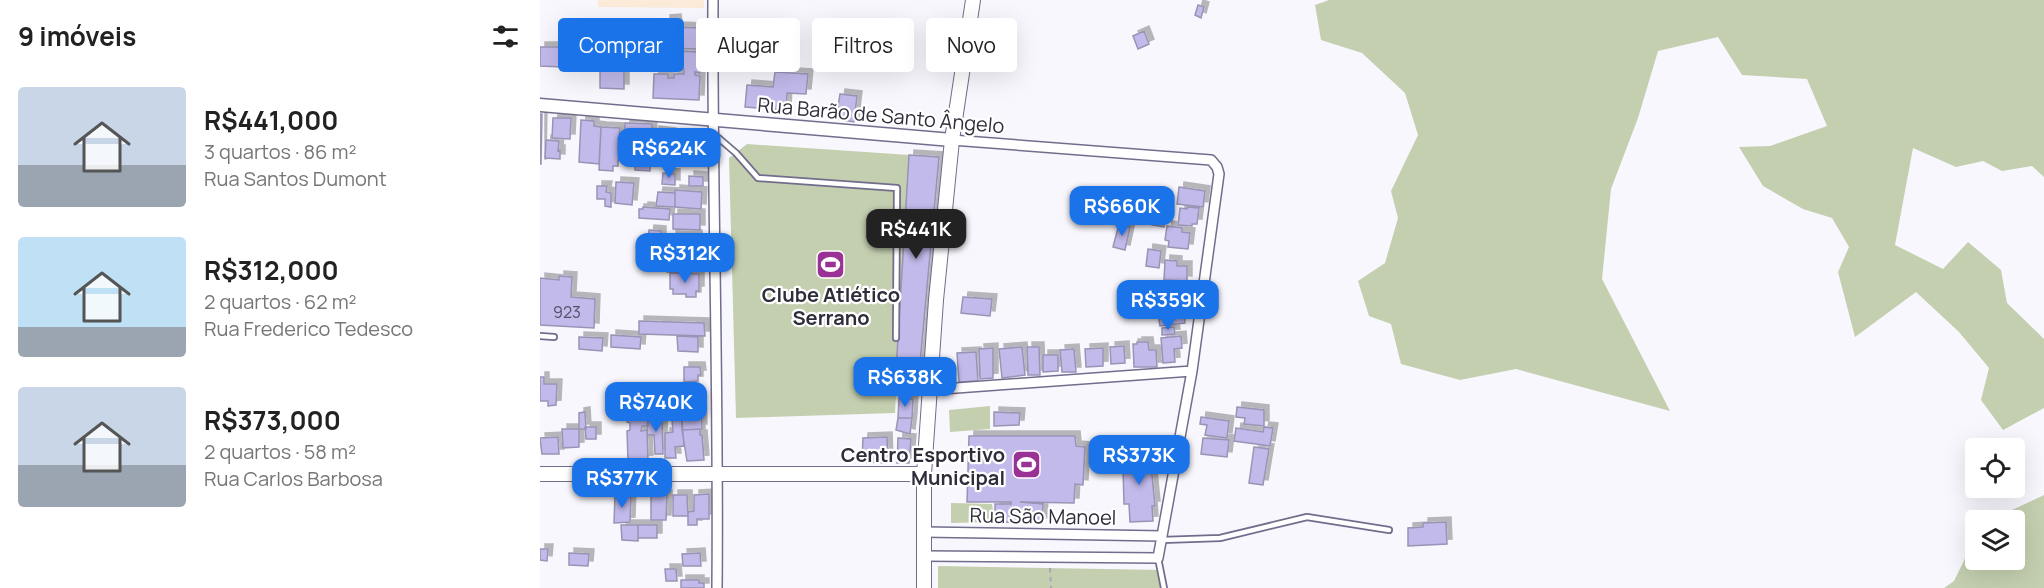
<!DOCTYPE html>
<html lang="pt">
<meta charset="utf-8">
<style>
:root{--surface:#fff;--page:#f2f2f2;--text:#222;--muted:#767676;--accent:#1a73e8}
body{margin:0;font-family:Manrope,sans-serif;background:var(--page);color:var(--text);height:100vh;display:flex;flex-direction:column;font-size:22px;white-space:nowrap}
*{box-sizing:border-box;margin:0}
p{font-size:20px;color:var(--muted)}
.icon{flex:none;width:33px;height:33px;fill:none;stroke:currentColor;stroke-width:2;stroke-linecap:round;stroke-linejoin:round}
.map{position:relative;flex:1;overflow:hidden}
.panel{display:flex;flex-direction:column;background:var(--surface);width:540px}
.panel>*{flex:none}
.guide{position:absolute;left:18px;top:18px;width:570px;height:54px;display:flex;gap:12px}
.tools{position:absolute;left:1425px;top:438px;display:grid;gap:12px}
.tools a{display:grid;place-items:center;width:60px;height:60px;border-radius:6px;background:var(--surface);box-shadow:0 6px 24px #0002;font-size:30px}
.price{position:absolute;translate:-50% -51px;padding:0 14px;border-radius:12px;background:var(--accent);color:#fff;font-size:20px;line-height:39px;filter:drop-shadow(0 2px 3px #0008)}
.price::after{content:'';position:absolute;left:50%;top:36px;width:18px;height:14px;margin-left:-9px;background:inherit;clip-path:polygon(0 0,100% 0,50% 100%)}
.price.on{background:#222;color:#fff}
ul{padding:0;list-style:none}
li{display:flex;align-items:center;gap:18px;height:150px;padding:0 18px}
li span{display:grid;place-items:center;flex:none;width:168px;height:120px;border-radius:6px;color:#555}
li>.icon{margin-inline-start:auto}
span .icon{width:72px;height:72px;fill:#fffc;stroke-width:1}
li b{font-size:26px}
h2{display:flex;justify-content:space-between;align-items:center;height:72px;padding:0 18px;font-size:26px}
.chip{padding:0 21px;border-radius:6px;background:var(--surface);box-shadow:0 6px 24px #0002;font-size:21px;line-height:54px}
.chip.on{background:var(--accent);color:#fff}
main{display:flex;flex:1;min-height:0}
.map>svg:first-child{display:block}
.industrial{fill:#fcebd9}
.green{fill:#c4cfb0}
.building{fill:#c1baeb;stroke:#9894b4;stroke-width:1.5;filter:url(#shadow)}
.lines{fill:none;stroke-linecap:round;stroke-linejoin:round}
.service-casing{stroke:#716d8c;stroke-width:8}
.minor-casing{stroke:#716d8c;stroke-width:12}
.tertiary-casing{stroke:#716d8c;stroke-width:15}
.secondary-casing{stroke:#716d8c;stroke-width:16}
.path{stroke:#a8a7b0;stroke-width:2;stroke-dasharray:4.5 4.5;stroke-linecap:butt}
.service{stroke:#fff;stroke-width:4.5}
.minor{stroke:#fff;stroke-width:9}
.tertiary{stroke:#fff;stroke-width:12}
.secondary{stroke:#fff;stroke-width:14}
.labels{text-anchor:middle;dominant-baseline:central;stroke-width:4.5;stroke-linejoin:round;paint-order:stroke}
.number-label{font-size:16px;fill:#545066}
.street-label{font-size:20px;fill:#2f2d3a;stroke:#fff}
.poi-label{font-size:20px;font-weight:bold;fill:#2f2d3a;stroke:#fff}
</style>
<main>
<section class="panel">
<h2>9 imóveis<svg class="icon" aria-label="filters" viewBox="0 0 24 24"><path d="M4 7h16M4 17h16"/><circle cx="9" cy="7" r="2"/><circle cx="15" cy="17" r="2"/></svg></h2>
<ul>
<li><span style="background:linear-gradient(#c9d6e8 65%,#9aa5b1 0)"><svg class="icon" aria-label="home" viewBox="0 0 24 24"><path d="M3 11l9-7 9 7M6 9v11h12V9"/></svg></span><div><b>R$441,000</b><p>3 quartos · 86 m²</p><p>Rua Santos Dumont</p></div></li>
<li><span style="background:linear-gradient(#bfe0f5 75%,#9aa5b1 0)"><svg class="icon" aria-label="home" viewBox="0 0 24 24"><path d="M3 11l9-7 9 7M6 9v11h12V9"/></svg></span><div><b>R$312,000</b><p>2 quartos · 62 m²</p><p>Rua Frederico Tedesco</p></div></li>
<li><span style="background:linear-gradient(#c9d6e8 65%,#9aa5b1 0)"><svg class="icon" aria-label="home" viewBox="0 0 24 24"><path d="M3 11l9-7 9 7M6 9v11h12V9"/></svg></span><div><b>R$373,000</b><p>2 quartos · 58 m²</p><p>Rua Carlos Barbosa</p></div></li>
</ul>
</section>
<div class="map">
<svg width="1504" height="588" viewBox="0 0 1504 588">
<defs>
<filter id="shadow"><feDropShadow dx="5" dy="-5" stdDeviation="0" flood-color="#0004"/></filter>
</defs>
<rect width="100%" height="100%" fill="#f8f7fe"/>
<path class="industrial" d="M 58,0 L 164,0 L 164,8 L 58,7 Z"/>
<path class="green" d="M 789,0 L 1504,0 L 1504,177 L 1492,166 L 1462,171 L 1443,161 L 1416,167 L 1373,148 L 1355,245 L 1403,269 L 1428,242 L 1461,270 L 1467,303 L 1504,339 L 1504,408 L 1463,430 L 1441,400 L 1449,368 L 1419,332 L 1376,292 L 1315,337 L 1298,272 L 1309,247 L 1292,218 L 1263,209 L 1223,186 L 1199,147 L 1230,146 L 1287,126 L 1267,79 L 1202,75 L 1178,37 L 1118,51 L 1098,118 L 1071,189 L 1062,279 L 1130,411 L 976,369 L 920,380 L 861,364 L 851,324 L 829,316 L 818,281 L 845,263 L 858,218 L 851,191 L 878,135 L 865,93 L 822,53 L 781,40 L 775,5 Z
M 207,144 L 399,157 L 379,374 L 357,371 L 355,413 L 196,418 L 189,158 Z
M 450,406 L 450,429 L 410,432 L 409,410 Z
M 1504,495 L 1504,588 L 1404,588 L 1414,581 L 1435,538 L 1436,560 L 1474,560 L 1474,520 L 1451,520 Z
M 411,503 L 452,504 L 455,522 L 411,523 Z
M 398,566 L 623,570 L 623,588 L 398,588 Z"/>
<path class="building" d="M 658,5 L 664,7 L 661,18 L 655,15 Z
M 136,19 L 137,27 L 160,28 L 160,38 L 157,39 L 157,49 L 125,48 L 125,20 Z
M 604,31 L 609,44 L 598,49 L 593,36 Z
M 72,40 L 84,40 L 84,48 L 72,47 Z
M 0,47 L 22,47 L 22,67 L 0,66 Z
M 115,50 L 160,52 L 160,73 L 155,72 L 155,75 L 160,76 L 159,100 L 113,98 L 114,74 L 128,74 L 128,78 L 134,78 L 134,74 L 144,74 L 144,69 L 132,69 L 132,59 L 116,59 Z
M 60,61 L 84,61 L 84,89 L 60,88 Z
M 235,72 L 268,74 L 266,94 L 247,93 L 246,110 L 205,107 L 207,85 L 233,87 Z
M 300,94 L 317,96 L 314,122 L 296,119 Z
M 0,114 L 2,114 L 1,164 L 0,164 Z
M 13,118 L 31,118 L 30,139 L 12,138 Z
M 41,120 L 54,121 L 54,126 L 61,127 L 59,164 L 39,162 Z
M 85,123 L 112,124 L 110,171 L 95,170 L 95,165 L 98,165 L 99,148 L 93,148 L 93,156 L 84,155 Z
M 61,127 L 80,128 L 78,150 L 82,150 L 82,160 L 78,160 L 78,166 L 73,166 L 73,171 L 59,170 Z
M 114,131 L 131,133 L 130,146 L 132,146 L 131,153 L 129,153 L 128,160 L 112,159 Z
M 145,135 L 165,137 L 164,156 L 161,156 L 160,162 L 143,161 Z
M 6,140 L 19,141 L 18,151 L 20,150 L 20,159 L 5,158 Z
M 369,155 L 399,157 L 379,374 L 356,371 Z
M 123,173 L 135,174 L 135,185 L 122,184 Z
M 149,176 L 163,177 L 163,186 L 149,186 Z
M 76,182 L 94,183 L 92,205 L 75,203 Z
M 57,186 L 67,186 L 66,192 L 71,193 L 71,207 L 65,206 L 65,199 L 57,199 Z
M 639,187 L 665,191 L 663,207 L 637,204 Z
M 135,190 L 162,192 L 161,209 L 135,207 Z
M 118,192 L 135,193 L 135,207 L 116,206 Z
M 103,207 L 130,209 L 129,220 L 99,218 L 99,209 L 103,209 Z
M 647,207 L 659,208 L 657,224 L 652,224 L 652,226 L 638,225 L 640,208 L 647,209 Z
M 614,211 L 626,212 L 624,227 L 612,225 Z
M 133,214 L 160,214 L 160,230 L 133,229 Z
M 579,224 L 590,227 L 585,250 L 573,247 Z
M 627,226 L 642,228 L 642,232 L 650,233 L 648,249 L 628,247 L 629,241 L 625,240 Z
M 109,230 L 121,231 L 121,241 L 108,240 Z
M 131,234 L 157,235 L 158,251 L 131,251 Z
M 608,249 L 621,251 L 619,268 L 606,266 Z
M 143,256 L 159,256 L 159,269 L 143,269 L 143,272 L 127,272 L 127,268 L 121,268 L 120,259 L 143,260 Z
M 625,260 L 637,261 L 637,266 L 647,266 L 647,281 L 624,280 Z
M 130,273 L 159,274 L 159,291 L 156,291 L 156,297 L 146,297 L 146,294 L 133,294 L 133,289 L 130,289 Z
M 19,276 L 32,277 L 31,297 L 55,299 L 54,328 L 0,325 L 0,278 L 19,280 Z
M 423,297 L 452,299 L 450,316 L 421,313 Z
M 644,312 L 645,323 L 620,326 L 618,315 Z
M 99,321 L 164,323 L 165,336 L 99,334 Z
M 634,327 L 635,334 L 622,335 L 622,328 Z
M 71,335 L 101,337 L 100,349 L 71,347 Z
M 137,336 L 158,337 L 158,352 L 138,351 Z
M 641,336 L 642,348 L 634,349 L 635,362 L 623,363 L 621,338 Z
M 39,337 L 63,338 L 62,351 L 39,349 Z
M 597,342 L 608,342 L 609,350 L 616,350 L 617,367 L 594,367 L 593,344 L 597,344 Z
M 584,346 L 585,363 L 571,364 L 570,347 Z
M 482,347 L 485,375 L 462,378 L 459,349 Z
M 487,347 L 499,347 L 500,375 L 488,375 Z
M 453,348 L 453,378 L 440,379 L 439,349 Z
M 563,348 L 563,366 L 546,367 L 545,349 Z
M 534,349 L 536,372 L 522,372 L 520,350 Z
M 436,352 L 438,381 L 419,382 L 417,353 Z
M 503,355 L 518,355 L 518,371 L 503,372 Z
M 144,367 L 160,367 L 161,375 L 158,375 L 158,381 L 144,382 Z
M 0,377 L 4,377 L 4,384 L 17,384 L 16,405 L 8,406 L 8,401 L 0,401 Z
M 151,387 L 152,400 L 129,400 L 129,388 Z
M 359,398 L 373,399 L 372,418 L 358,418 Z
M 161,401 L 162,429 L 142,430 L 141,402 Z
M 697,407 L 724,410 L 724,426 L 704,424 L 705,418 L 696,417 Z
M 88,408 L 108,408 L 108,426 L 102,426 L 101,431 L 107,430 L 108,460 L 88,461 L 87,431 L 90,430 L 90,423 L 87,422 Z
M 45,412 L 46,429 L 39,429 L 39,413 Z
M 454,412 L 480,413 L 479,425 L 454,426 Z
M 117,415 L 118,421 L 122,420 L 123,454 L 115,454 L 114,435 L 107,435 L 108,416 Z
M 661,417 L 689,421 L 687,438 L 665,435 L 667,425 L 660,424 Z
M 358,418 L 372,418 L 370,434 L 356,430 Z
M 132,420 L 142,420 L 144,446 L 135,447 L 136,458 L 125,458 L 125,433 L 133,432 Z
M 45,427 L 56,427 L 56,439 L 46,439 Z
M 724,427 L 733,428 L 730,446 L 694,441 L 696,428 L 723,432 Z
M 22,429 L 39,429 L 39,447 L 23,448 Z
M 160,429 L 160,435 L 162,435 L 164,460 L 147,461 L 142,430 Z
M 429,436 L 535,436 L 536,446 L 545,447 L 543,485 L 535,484 L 534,503 L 480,502 L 503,504 L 502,523 L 455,522 L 455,504 L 471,504 L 471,502 L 427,502 Z
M 18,437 L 19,454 L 2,454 L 0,438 Z
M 347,437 L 348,463 L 322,462 L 323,438 Z
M 358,438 L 371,439 L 369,463 L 357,463 Z
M 663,438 L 689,440 L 687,457 L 661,454 Z
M 609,445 L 615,506 L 612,506 L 613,521 L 590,522 L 589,504 L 584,504 L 583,469 L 591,469 L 591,447 Z
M 714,447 L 729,449 L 723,485 L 709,483 Z
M 169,494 L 169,519 L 157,519 L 157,525 L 148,525 L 148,512 L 154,511 L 154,495 Z
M 75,495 L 91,495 L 90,522 L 74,523 Z
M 111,495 L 127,495 L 126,520 L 111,520 Z
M 133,495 L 147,495 L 148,516 L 133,516 Z
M 906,522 L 907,544 L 868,546 L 868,528 L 883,527 L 883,523 Z
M 81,525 L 98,525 L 98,541 L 82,540 Z
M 98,525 L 117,525 L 117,538 L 98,538 Z
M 0,549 L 8,549 L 7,561 L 0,560 Z
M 29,553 L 49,554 L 48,566 L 29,565 Z
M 160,553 L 161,566 L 143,566 L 142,554 Z
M 125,569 L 136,569 L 137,581 L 126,581 Z
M 141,580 L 159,580 L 159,583 L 164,583 L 164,588 L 141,588 Z"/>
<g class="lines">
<defs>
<path id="service" d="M 175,135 L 196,153 L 218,178 L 357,188 L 356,338
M 0,336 L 14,337
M 622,540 L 680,538 L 767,517 L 849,530
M 618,558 L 624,588"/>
<path id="minor" d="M 173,0 C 172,196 179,392 177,588
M 389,390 L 652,371
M 384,532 L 622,536
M 384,556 L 618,558 L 652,371 L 679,174 L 677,167 L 671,160 L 412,140"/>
<path id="tertiary" d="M 0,105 L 412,140"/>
<path id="secondary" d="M 0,474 L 384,474
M 384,588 L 384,474 L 396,300 L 412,140 L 433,0"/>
</defs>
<use href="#service" class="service-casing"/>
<use href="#minor" class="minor-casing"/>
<use href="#tertiary" class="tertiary-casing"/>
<use href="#secondary" class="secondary-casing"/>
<path class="path" d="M 510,568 L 511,588"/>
<use href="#service" class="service"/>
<use href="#minor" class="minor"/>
<use href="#tertiary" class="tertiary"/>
<use href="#secondary" class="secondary"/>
</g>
<defs>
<symbol id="stadium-square" viewBox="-11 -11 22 22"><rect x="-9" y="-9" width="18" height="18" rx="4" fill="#9a3295" stroke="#fff"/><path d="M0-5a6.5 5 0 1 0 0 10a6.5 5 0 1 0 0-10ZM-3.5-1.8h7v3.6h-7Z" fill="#fff"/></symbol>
</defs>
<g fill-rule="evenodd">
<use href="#stadium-square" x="274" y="248" width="33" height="33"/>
<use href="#stadium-square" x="470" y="448" width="33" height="33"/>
</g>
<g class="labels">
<g class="number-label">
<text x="27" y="312">923</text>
</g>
<g class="street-label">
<text transform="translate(341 115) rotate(5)">Rua Barão de Santo Ângelo</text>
<text transform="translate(503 516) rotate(1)">Rua São Manoel</text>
</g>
<g class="poi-label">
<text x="291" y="294">Clube Atlético<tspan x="291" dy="23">Serrano</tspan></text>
<text x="465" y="454" text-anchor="end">Centro Esportivo<tspan x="465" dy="23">Municipal</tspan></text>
</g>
</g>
</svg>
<div class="tools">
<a><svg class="icon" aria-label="locate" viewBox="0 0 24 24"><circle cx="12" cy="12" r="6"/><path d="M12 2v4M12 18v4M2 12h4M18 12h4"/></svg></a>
<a><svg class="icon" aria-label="layers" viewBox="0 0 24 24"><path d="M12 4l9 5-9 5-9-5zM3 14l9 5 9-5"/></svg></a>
</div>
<b class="price" style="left:129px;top:179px">R$624K</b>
<b class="price" style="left:582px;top:237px">R$660K</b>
<b class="price on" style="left:376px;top:260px">R$441K</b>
<b class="price" style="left:145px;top:284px">R$312K</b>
<b class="price" style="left:628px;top:331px">R$359K</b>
<b class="price" style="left:365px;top:408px">R$638K</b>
<b class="price" style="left:116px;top:433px">R$740K</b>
<b class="price" style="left:599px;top:486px">R$373K</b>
<b class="price" style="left:82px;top:509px">R$377K</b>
<div class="guide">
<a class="chip on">Comprar</a>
<a class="chip">Alugar</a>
<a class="chip">Filtros</a>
<a class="chip">Novo</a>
</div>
</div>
</main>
